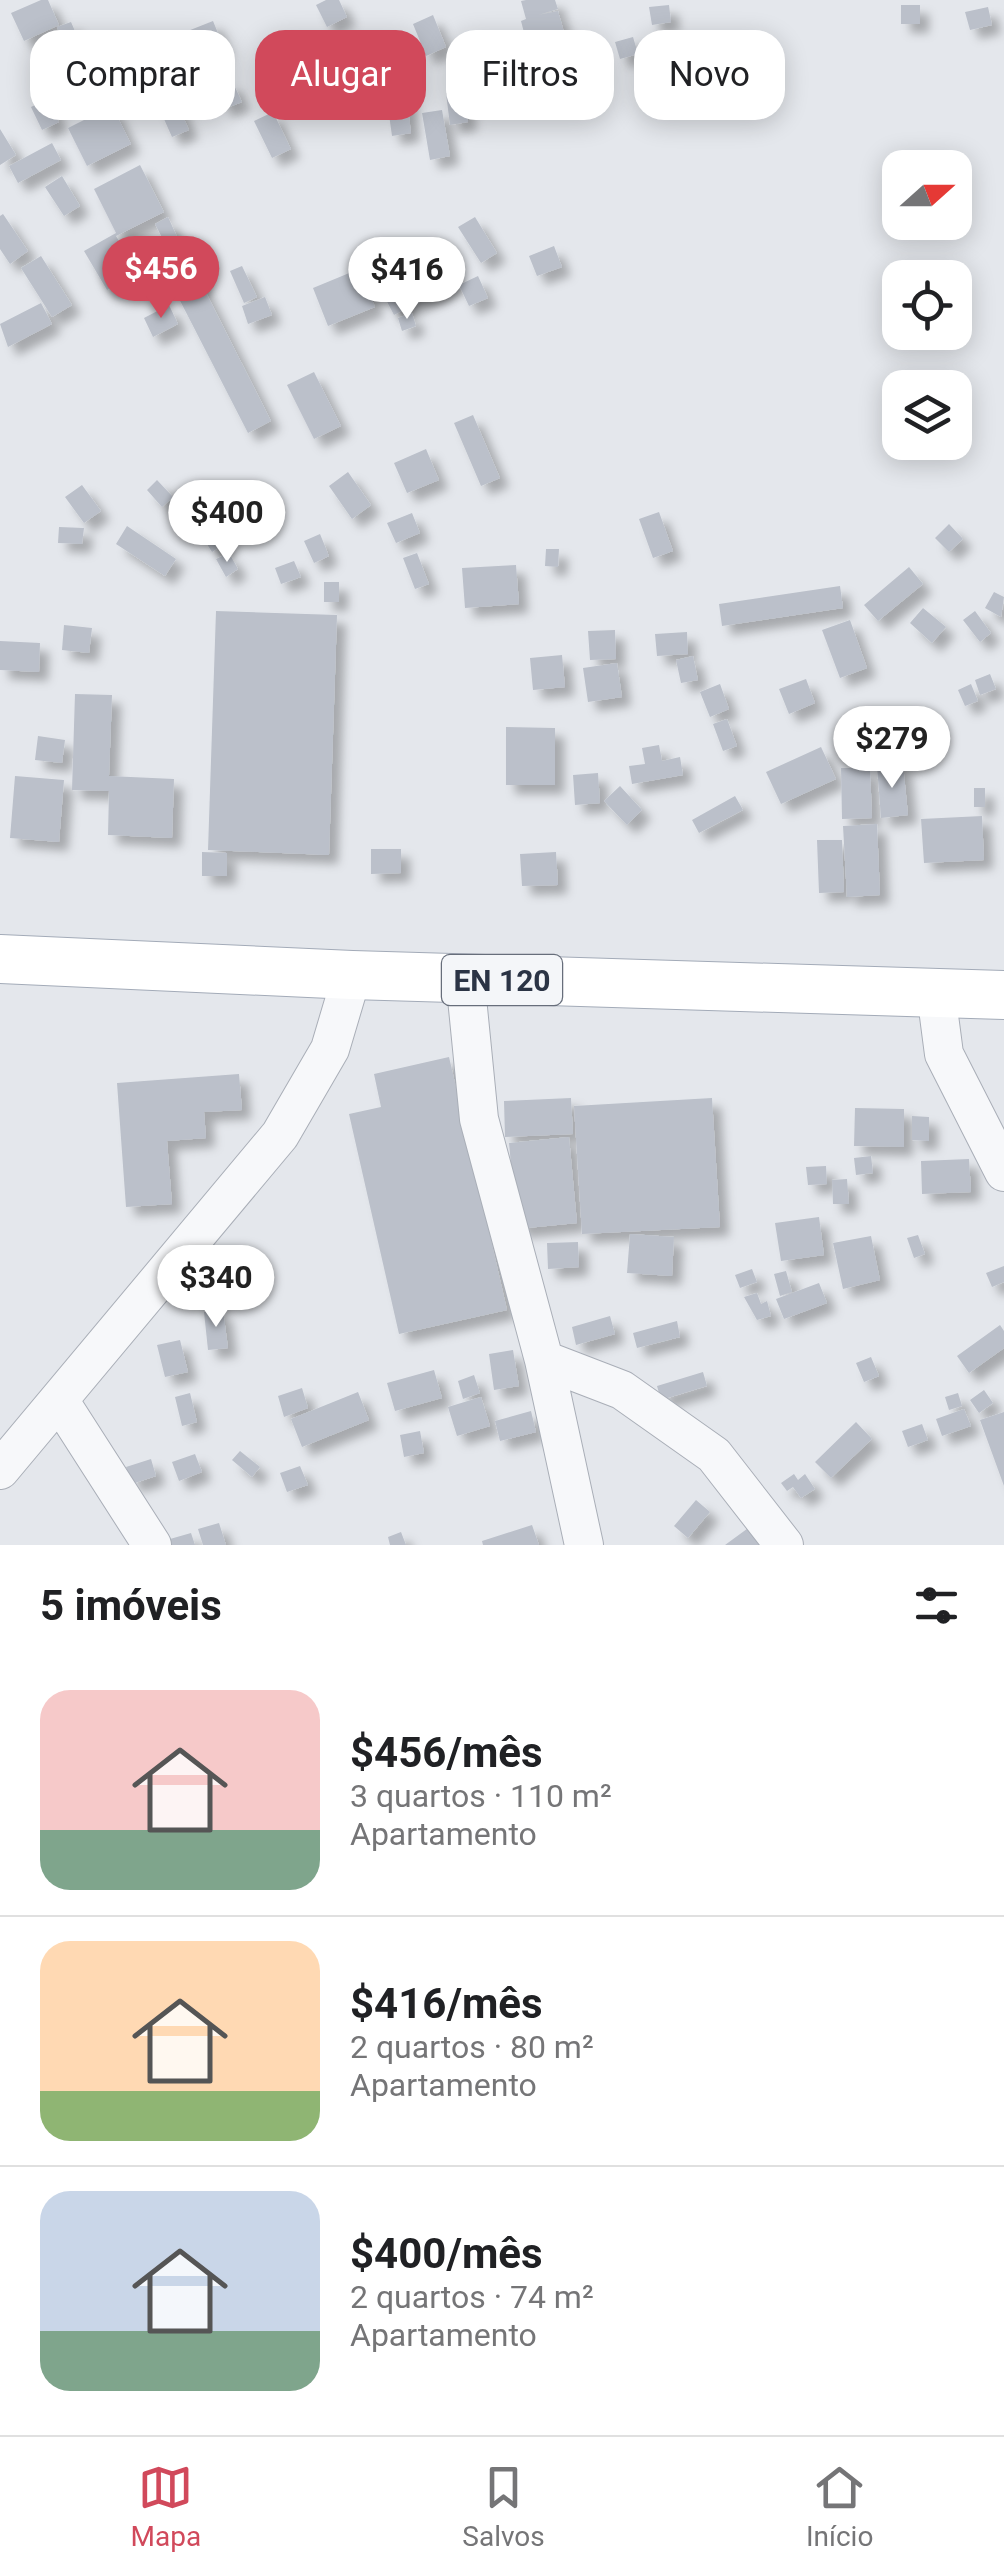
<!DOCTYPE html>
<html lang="pt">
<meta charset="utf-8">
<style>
:root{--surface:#fff;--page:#f2f2f2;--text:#202124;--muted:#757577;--line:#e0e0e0;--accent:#d1495b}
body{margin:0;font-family:Roboto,sans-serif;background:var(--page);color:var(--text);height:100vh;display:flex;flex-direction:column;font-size:38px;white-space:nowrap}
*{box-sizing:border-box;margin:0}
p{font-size:32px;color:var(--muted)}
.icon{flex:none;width:55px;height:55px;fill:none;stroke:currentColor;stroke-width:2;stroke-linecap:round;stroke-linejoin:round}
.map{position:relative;height:1545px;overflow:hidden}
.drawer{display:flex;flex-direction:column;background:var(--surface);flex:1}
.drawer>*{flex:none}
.top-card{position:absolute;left:30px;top:30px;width:945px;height:90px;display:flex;gap:20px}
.needle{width:65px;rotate:69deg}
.tools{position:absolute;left:882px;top:150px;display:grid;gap:20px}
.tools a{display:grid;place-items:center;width:90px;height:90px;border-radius:20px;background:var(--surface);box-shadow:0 5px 25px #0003;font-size:50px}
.price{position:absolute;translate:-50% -85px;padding:0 22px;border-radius:35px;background:#fff;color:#222;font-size:32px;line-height:65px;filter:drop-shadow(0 2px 5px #0008)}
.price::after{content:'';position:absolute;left:50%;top:60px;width:30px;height:22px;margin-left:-15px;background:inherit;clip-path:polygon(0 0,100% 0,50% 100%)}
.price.selected{background:var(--accent);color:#fff}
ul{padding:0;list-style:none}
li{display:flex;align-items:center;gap:30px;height:250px;padding:0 40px}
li+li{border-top:2px solid var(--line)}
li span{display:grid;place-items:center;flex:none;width:280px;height:200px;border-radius:30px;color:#555}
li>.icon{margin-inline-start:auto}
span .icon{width:120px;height:120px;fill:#fffc;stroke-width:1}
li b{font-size:42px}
h2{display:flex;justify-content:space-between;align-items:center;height:120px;padding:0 40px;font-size:42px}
.pill{padding:0 35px;border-radius:30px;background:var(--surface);box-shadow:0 5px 25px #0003;font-size:35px;line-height:90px}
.pill.selected{background:var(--accent);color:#fff}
.tab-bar{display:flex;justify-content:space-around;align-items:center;height:140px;border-top:2px solid var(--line);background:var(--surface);font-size:28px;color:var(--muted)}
.tab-bar a{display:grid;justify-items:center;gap:5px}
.tab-bar .selected{color:var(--accent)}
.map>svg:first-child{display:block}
.building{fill:#bbc0ca;filter:url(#shadow)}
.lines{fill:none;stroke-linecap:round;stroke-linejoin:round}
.minor-casing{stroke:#a9aeb7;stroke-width:40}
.major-casing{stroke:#a3abb8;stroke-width:50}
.minor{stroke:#f7f8fa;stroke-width:38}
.major{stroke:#fff;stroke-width:48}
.labels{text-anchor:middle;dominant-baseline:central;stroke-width:8;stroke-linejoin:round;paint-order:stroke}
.shield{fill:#f4f6f9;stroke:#676e7b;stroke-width:2.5}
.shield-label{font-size:30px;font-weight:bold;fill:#2b3445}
</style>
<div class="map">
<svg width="1004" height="1545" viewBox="0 0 1004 1545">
<defs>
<filter id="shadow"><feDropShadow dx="9" dy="9" stdDeviation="5" flood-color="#0004"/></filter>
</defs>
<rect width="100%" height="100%" fill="#e4e7ec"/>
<path class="building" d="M 41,0 L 48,0 L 59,25 L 24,41 L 11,13 Z
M 326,0 L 339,0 L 347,17 L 327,27 L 316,5 Z
M 526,0 L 555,0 L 558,9 L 538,15 L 558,11 L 571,57 L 533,67 L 521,21 L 526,19 L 521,1 Z
M 669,5 L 671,22 L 652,25 L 649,7 Z
M 901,5 L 920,5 L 920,24 L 901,24 Z
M 988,7 L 992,25 L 970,30 L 965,12 Z
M 433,15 L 446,47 L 426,56 L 413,24 Z
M 213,21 L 224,48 L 181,65 L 170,38 Z
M 71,22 L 84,52 L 69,58 L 57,27 Z
M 633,37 L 638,54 L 620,59 L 615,42 Z
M 85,67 L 100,79 L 88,94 L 74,82 Z
M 561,68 L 570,95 L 549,102 L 540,75 Z
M 232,81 L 242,102 L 224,109 L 215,89 Z
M 405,83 L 411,133 L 392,136 L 385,86 Z
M 464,90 L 468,122 L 450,125 L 446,93 Z
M 173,94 L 189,130 L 172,137 L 156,101 Z
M 48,99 L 59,122 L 42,130 L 31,107 Z
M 112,106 L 131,144 L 87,166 L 68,128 Z
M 442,110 L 450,156 L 430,160 L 422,113 Z
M 273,112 L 291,149 L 272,158 L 254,121 Z
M 0,129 L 16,155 L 0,165 Z
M 52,143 L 61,160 L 18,183 L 9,166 Z
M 140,165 L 164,212 L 116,236 L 138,273 L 107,290 L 84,251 L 116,233 L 94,189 Z
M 62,176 L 80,206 L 64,216 L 45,187 Z
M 3,214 L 28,251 L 10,264 L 0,249 L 0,216 Z
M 168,217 L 178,239 L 166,245 L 155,224 Z
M 475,217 L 497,253 L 481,263 L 458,227 Z
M 554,246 L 562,267 L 537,276 L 529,256 Z
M 41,256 L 72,305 L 52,317 L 21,268 Z
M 445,259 L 457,283 L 394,315 L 381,290 Z
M 242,266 L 257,297 L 244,303 L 230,271 Z
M 359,269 L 375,307 L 328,326 L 313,288 Z
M 196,273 L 271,421 L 248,433 L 172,285 Z
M 478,276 L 488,298 L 469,306 L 459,285 Z
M 265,297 L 272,315 L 248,324 L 242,306 Z
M 41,303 L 52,324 L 8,347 L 0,324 Z
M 169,305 L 178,324 L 153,337 L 144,318 Z
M 412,313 L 416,326 L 402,331 L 398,318 Z
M 314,372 L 341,426 L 314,439 L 287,385 Z
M 473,415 L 500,478 L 481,486 L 454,423 Z
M 426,449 L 439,480 L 407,493 L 394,463 Z
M 348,472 L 371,505 L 352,519 L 329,486 Z
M 157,480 L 173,497 L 162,507 L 147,490 Z
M 82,485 L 101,511 L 84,523 L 65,497 Z
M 659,512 L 673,551 L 653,558 L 639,519 Z
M 412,513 L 420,533 L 396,543 L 387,523 Z
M 949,524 L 963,539 L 949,552 L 935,538 Z
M 127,526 L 176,559 L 165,576 L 116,544 Z
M 59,527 L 84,528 L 82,544 L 58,543 Z
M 216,527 L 226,543 L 212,552 L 202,536 Z
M 320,534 L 329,556 L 314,563 L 304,541 Z
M 546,549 L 559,549 L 558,567 L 545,566 Z
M 229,553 L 238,569 L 226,577 L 216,559 Z
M 417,553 L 429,584 L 415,589 L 403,558 Z
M 294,561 L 301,577 L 281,584 L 275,568 Z
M 516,565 L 519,604 L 465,608 L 462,568 Z
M 909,567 L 923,584 L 878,621 L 864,605 Z
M 324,582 L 339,582 L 339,602 L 324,602 Z
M 840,586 L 843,608 L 722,626 L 719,604 Z
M 994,592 L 1004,597 L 1001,617 L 985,608 Z
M 923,608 L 946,627 L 932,643 L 910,623 Z
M 216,611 L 337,615 L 329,855 L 208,850 Z
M 975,611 L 991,633 L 980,642 L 963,620 Z
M 850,620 L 867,668 L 840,678 L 822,630 Z
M 64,625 L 92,628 L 89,653 L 62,650 Z
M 615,630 L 616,659 L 590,660 L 588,631 Z
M 687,632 L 688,654 L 657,656 L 655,634 Z
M 0,641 L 40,643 L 39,672 L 0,670 Z
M 562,655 L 565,687 L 533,690 L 530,658 Z
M 693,656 L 698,680 L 681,683 L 676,660 Z
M 617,663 L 622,697 L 588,702 L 583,668 Z
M 990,674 L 996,689 L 980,695 L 975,680 Z
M 806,679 L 815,703 L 789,714 L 779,689 Z
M 720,684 L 729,709 L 710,717 L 700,692 Z
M 971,684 L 978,701 L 965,706 L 958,690 Z
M 75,694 L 112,695 L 109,776 L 174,779 L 172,838 L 108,835 L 109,791 L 72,790 Z
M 924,712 L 929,729 L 912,734 L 907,717 Z
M 727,719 L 737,746 L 723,751 L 713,724 Z
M 506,727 L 555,728 L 555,785 L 506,785 Z
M 868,731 L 873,749 L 846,758 L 840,740 Z
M 38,736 L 65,740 L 62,763 L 35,760 Z
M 659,745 L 662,761 L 680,757 L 683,775 L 632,784 L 629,766 L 645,764 L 642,748 Z
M 821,747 L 836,779 L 781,804 L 766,772 Z
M 903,764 L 908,815 L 881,818 L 877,766 Z
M 841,768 L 870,768 L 872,818 L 842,819 Z
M 598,773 L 600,803 L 575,805 L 573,775 Z
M 15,776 L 64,780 L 59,842 L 10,838 Z
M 620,786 L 642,810 L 627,825 L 604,801 Z
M 974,788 L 985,788 L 985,807 L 974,807 Z
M 735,796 L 743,810 L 699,833 L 692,820 Z
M 982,816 L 984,860 L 924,863 L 921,819 Z
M 877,824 L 880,895 L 847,897 L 843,826 Z
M 817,840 L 842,840 L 844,892 L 819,893 Z
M 371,849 L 401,849 L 401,873 L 371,874 Z
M 202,852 L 227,853 L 227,876 L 202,876 Z
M 556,852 L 558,885 L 522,886 L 520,854 Z
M 449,1057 L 507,1310 L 399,1334 L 349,1114 L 381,1107 L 374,1074 Z
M 239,1074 L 242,1110 L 204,1112 L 206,1138 L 167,1141 L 172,1204 L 126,1207 L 117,1083 Z
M 571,1098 L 573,1134 L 505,1137 L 504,1101 Z
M 712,1098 L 720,1227 L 582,1234 L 574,1106 Z
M 855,1108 L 904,1109 L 904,1147 L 854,1146 Z
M 912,1116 L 929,1117 L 929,1141 L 912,1140 Z
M 569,1137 L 577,1223 L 517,1229 L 509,1143 Z
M 871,1156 L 873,1173 L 856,1175 L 854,1158 Z
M 969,1159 L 971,1192 L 922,1194 L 921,1161 Z
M 826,1166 L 827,1184 L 808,1185 L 806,1167 Z
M 847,1179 L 849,1204 L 833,1204 L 832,1180 Z
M 819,1217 L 824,1255 L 781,1261 L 775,1223 Z
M 630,1234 L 674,1237 L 672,1276 L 627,1273 Z
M 918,1235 L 925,1254 L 914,1258 L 907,1238 Z
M 871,1236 L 880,1280 L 843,1289 L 833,1243 Z
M 578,1242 L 579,1267 L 548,1269 L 547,1243 Z
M 1004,1266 L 1004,1282 L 992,1287 L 986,1273 Z
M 752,1269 L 757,1282 L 740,1288 L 735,1275 Z
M 786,1271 L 792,1292 L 780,1296 L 774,1274 Z
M 819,1283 L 827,1303 L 784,1319 L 776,1299 Z
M 757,1293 L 761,1304 L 767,1301 L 771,1316 L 757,1320 L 744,1297 Z
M 223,1310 L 228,1348 L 208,1350 L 204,1312 Z
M 610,1316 L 615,1334 L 576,1345 L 572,1327 Z
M 677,1321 L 680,1337 L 637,1348 L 633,1333 Z
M 1000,1325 L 1004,1331 L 1004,1348 L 969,1373 L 957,1356 Z
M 180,1340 L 188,1372 L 165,1377 L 157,1345 Z
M 513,1350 L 519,1386 L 494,1390 L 489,1354 Z
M 871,1357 L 879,1376 L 864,1382 L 856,1363 Z
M 434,1370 L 442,1398 L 395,1411 L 387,1383 Z
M 703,1372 L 707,1386 L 661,1400 L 657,1386 Z
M 474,1375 L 480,1393 L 463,1399 L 458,1381 Z
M 302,1388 L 308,1408 L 284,1417 L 278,1396 Z
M 984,1390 L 993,1403 L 979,1413 L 970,1400 Z
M 358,1392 L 369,1420 L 302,1447 L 291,1419 Z
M 190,1393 L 197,1422 L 182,1426 L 175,1397 Z
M 958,1393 L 962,1406 L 949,1410 L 945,1397 Z
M 481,1397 L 490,1426 L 457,1436 L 448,1407 Z
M 964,1409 L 971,1426 L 942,1436 L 936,1419 Z
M 531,1411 L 536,1432 L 500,1441 L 495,1421 Z
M 1004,1412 L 1004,1486 L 980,1420 Z
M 856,1422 L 872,1439 L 831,1478 L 815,1462 Z
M 922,1424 L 928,1440 L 908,1447 L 902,1431 Z
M 420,1431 L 424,1453 L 404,1457 L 400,1435 Z
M 240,1451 L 260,1467 L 252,1477 L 232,1460 Z
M 195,1454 L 202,1472 L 179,1481 L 172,1462 Z
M 151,1459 L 156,1476 L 132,1484 L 126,1467 Z
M 300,1466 L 308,1485 L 287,1492 L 280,1473 Z
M 794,1474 L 798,1480 L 805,1474 L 815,1489 L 801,1498 L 793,1487 L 787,1491 L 781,1483 Z
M 696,1500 L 710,1512 L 688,1538 L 674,1526 Z
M 219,1523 L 226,1545 L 203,1545 L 198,1529 Z
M 532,1525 L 539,1545 L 483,1545 L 482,1541 Z
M 751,1526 L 764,1545 L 725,1545 Z
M 401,1532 L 406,1545 L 390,1545 L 388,1537 Z
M 191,1533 L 195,1545 L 172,1545 L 170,1539 Z"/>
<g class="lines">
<defs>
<path id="minor" d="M 465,978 L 479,1119 L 544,1360 L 584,1545
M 936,993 L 944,1054 L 1004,1172
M 544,1360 L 622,1390 L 714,1455 L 784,1545
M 59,1400 L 152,1545
M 0,1470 L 280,1135 L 330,1049 L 352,975"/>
<path id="major" d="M 0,959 L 352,975 L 1004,995"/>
</defs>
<use href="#minor" class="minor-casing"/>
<use href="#major" class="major-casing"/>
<use href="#minor" class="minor"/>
<use href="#major" class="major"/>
</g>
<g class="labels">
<rect class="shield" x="442" y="955" width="120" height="50" rx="8"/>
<g class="shield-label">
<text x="502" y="980">EN 120</text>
</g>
</g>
</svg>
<div class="tools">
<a><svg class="needle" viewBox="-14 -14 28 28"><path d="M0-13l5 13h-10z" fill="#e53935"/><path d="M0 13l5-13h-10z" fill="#757577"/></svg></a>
<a><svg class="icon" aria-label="locate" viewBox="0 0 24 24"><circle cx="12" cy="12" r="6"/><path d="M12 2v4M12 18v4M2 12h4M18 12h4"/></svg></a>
<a><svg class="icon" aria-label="layers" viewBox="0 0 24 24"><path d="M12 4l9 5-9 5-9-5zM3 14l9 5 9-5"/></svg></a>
</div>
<b class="price selected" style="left:161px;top:321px">$456</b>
<b class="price" style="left:407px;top:322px">$416</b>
<b class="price" style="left:227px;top:565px">$400</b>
<b class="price" style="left:892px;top:791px">$279</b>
<b class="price" style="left:216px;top:1330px">$340</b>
<div class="top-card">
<a class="pill">Comprar</a>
<a class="pill selected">Alugar</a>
<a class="pill">Filtros</a>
<a class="pill">Novo</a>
</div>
</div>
<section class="drawer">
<h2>5 imóveis<svg class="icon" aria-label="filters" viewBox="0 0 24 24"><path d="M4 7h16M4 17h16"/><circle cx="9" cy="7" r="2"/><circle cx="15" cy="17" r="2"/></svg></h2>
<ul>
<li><span style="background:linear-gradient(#f6c9c9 70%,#7fa58c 0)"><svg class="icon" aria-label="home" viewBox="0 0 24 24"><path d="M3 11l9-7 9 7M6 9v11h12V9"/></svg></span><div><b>$456/mês</b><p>3 quartos · 110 m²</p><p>Apartamento</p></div></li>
<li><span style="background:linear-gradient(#ffd9b3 75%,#8fb573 0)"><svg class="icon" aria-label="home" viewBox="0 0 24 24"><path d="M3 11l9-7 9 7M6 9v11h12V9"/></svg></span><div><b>$416/mês</b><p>2 quartos · 80 m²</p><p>Apartamento</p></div></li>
<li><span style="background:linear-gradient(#c9d6e8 70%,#7fa58c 0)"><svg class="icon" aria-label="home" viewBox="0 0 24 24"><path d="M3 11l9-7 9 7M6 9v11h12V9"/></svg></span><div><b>$400/mês</b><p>2 quartos · 74 m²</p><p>Apartamento</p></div></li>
</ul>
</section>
<nav class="tab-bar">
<a class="selected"><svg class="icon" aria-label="map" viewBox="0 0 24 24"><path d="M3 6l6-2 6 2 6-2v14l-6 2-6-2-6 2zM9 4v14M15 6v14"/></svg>Mapa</a>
<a><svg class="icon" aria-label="saved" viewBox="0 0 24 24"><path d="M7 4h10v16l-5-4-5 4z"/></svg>Salvos</a>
<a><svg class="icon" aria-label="home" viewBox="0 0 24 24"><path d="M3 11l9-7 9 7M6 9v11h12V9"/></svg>Início</a>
</nav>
